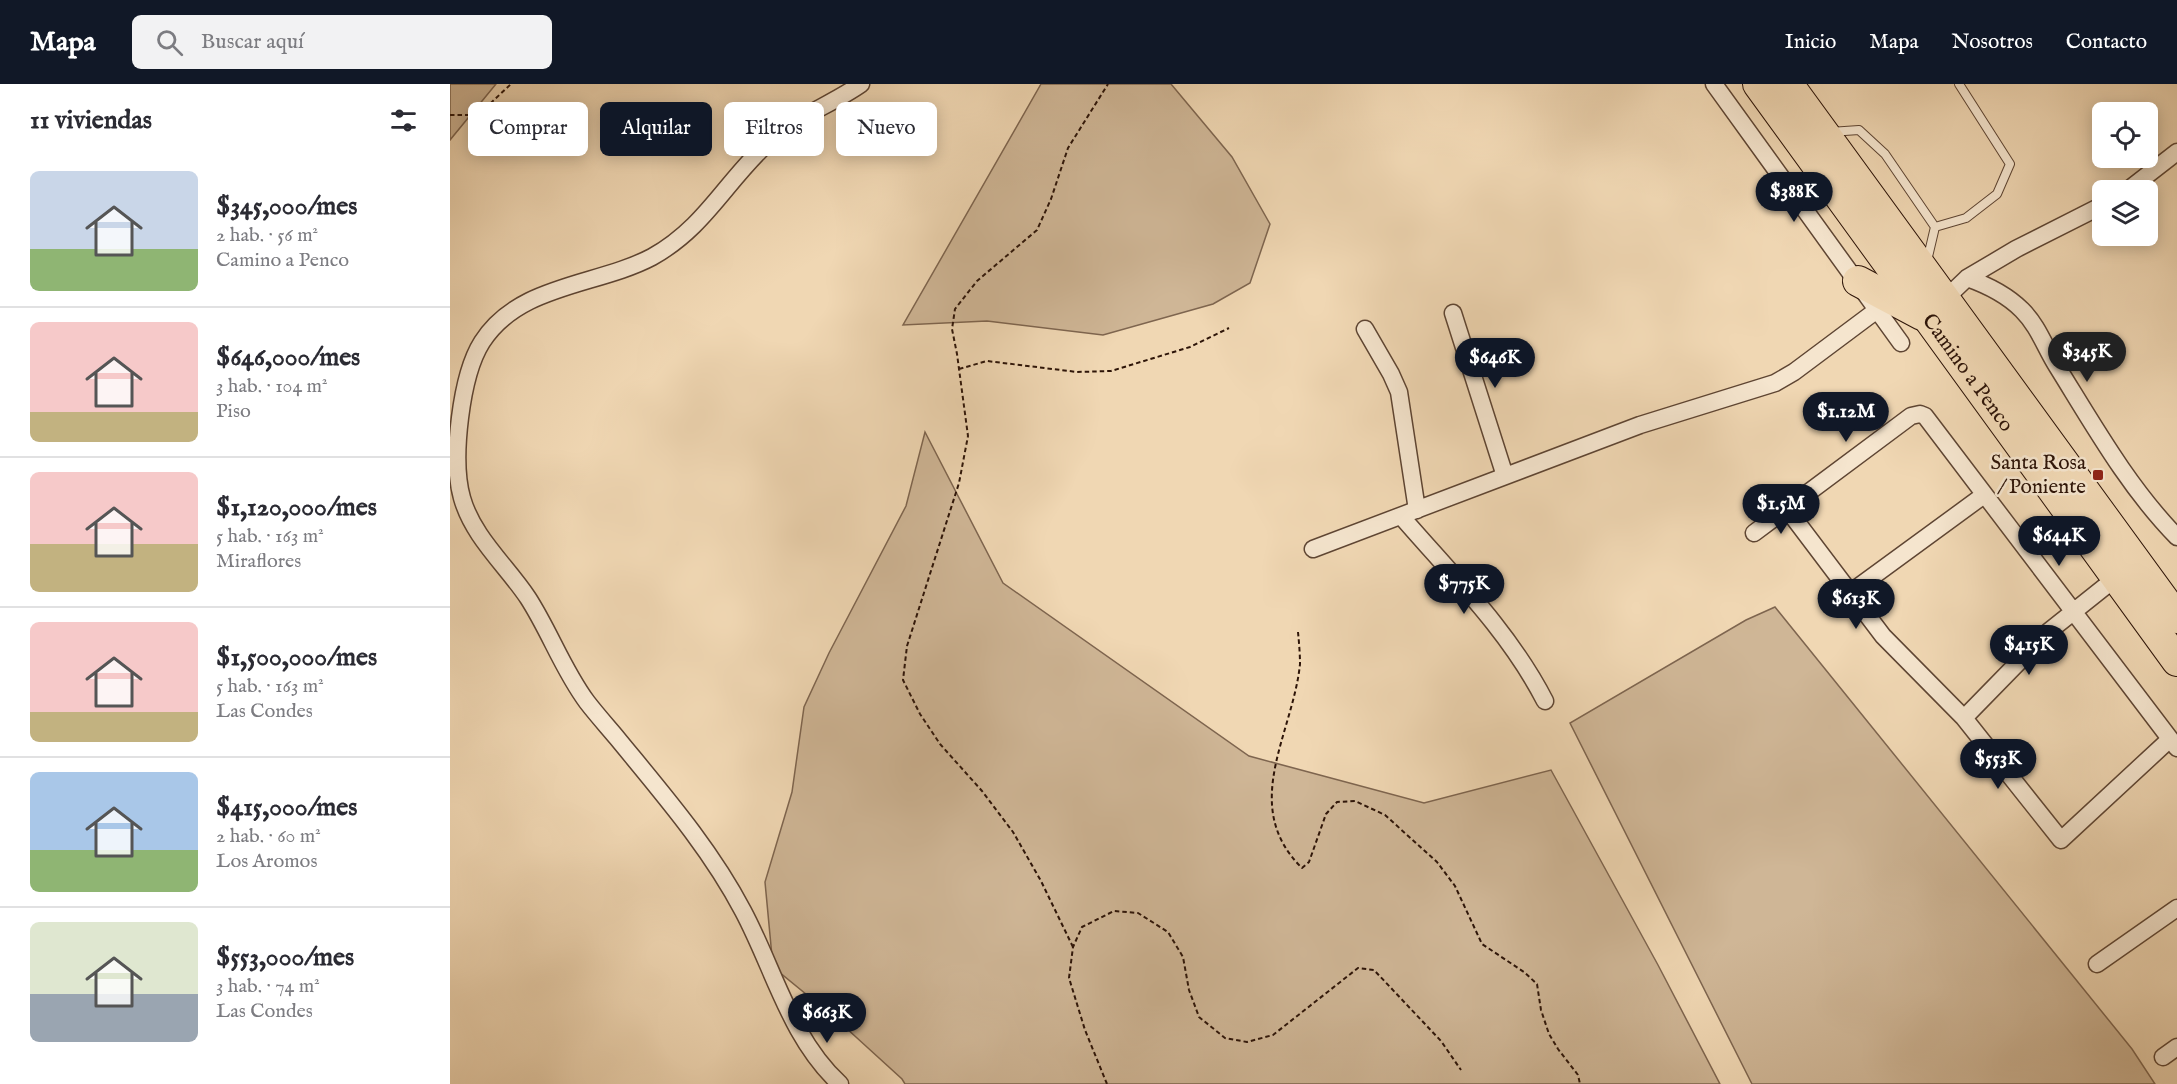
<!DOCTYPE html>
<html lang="es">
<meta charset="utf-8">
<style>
:root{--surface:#fff;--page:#f2f2f3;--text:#2b2b33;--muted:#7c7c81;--line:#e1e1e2;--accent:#111827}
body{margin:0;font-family:"IM FELL English",serif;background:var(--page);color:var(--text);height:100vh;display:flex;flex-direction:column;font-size:22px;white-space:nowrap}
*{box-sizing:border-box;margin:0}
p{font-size:20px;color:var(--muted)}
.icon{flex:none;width:33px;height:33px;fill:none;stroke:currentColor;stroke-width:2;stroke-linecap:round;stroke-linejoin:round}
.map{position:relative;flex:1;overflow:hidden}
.side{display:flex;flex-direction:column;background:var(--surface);width:450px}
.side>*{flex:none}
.banner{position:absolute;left:18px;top:18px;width:570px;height:54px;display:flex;gap:12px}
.controls{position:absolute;left:1642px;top:18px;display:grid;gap:12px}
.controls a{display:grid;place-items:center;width:66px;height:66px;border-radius:9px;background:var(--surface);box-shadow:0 3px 15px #0003;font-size:30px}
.price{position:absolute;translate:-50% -51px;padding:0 14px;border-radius:21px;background:var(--accent);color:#fff;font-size:20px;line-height:39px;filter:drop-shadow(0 2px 3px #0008)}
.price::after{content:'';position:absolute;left:50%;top:36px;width:18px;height:14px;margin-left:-9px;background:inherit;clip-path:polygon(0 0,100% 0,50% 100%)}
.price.current{background:#222;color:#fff}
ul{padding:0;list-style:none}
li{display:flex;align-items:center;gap:18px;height:150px;padding:0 30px}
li+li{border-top:2px solid var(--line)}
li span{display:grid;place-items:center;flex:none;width:168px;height:120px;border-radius:9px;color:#555}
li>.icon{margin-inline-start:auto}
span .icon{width:72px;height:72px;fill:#fffc;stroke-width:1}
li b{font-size:26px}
h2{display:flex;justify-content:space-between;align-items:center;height:72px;padding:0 30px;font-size:26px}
.chip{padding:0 21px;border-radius:9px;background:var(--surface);box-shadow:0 3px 15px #0003;font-size:21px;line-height:54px}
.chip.current{background:var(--accent);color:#fff}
header{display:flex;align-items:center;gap:36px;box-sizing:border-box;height:84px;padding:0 30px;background:var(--accent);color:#fff}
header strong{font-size:28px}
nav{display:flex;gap:33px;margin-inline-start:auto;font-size:21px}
.search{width:420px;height:54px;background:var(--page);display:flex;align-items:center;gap:15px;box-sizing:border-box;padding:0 21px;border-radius:9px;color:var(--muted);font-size:22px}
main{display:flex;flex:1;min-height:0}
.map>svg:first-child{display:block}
.green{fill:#cfb696;stroke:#7e654f;stroke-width:1.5}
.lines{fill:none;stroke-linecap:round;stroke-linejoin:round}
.lane-casing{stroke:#5e4533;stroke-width:10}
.street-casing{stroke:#5e4533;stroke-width:19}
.highway-casing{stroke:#2d1408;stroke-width:32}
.path{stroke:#2d1408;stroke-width:2;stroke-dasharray:4.5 3;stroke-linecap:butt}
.lane{stroke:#f5e5ce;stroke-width:8}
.street{stroke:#f5e5ce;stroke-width:16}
.highway{stroke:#f0d7b3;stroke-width:30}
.poi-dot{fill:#8f2418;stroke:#f5e5ce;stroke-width:2}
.labels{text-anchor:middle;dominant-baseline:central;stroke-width:5;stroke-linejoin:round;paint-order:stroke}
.street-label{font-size:21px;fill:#2d1408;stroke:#f5e5ce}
.poi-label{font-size:21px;fill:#2d1408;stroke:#f5e5ce;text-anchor:end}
</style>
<header>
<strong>Mapa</strong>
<div class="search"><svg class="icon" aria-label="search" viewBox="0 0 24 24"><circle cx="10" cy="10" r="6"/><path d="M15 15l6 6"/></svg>Buscar aquí</div>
<nav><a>Inicio</a><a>Mapa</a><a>Nosotros</a><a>Contacto</a></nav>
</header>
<main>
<section class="side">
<h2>11 viviendas<svg class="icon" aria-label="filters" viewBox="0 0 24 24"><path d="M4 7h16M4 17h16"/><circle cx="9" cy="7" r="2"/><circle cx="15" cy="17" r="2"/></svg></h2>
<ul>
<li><span style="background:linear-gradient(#c9d6e8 65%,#8fb573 0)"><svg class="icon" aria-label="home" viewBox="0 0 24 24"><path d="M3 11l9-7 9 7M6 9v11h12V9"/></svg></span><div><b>$345,000/mes</b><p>2 hab. · 56 m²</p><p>Camino a Penco</p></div></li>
<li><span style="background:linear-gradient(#f6c9c9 75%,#c2b280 0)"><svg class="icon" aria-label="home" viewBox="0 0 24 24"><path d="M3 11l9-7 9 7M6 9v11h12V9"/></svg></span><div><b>$646,000/mes</b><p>3 hab. · 104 m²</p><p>Piso</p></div></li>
<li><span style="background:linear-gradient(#f6c9c9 60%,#c2b280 0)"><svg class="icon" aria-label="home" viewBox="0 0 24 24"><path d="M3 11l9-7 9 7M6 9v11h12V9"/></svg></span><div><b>$1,120,000/mes</b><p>5 hab. · 163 m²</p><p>Miraflores</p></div></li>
<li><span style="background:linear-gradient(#f6c9c9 75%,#c2b280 0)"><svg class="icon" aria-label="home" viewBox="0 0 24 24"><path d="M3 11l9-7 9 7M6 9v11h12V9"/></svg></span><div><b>$1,500,000/mes</b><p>5 hab. · 163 m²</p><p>Las Condes</p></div></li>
<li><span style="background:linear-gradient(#a9c7e8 65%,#8fb573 0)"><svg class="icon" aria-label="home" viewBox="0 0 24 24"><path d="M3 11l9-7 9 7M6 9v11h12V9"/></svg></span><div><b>$415,000/mes</b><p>2 hab. · 60 m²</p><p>Los Aromos</p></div></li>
<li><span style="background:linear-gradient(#dfe7d0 60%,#9aa5b1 0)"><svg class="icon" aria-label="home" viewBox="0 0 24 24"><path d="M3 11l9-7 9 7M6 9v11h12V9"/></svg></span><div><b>$553,000/mes</b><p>3 hab. · 74 m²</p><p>Las Condes</p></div></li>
</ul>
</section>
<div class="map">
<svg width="1727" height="1000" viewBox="0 0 1727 1000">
<rect width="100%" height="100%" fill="#f0d7b3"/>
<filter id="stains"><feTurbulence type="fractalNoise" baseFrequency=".00333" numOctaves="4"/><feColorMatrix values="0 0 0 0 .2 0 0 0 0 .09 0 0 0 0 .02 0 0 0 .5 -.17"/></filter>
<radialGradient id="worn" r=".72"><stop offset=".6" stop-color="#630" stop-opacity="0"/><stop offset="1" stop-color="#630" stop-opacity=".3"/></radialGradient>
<path class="green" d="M 0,0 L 46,0 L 0,56 Z
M 591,0 L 721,0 L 782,73 L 820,140 L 800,199 L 763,220 L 653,251 L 537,237 L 453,241 Z
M 475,348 L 553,499 L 799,672 L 974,719 L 1101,686 L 1208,881 L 1270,1000 L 455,1000 L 452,995 L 384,933 L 323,883 L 315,798 L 342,708 L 354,623 L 379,569 L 456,422 Z
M 1325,523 L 1682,965 L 1705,1000 L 1302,1000 L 1120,639 L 1296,536 Z"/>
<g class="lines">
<defs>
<path id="lane" d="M 1380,48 L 1409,46 L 1435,70 L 1485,143 L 1477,177
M 1485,143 L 1516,134 L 1547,110 L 1560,80 L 1509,0"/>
<path id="street" d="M 1264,0 L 1451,259
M 1678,106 L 1727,68
M 1517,194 C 1537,201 1556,210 1572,226 C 1589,243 1595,264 1608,284 C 1644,342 1679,404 1727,453
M 1495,215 L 1517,194 L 1566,165 L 1653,121
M 1003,229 L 1055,392
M 915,245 L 941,290 L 949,308 L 967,426
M 1337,425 L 1433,552 L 1514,634 L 1611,756 L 1720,655
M 951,432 C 1002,491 1059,547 1095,617
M 1304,449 L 1461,332 L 1470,330 L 1475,332 L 1727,664
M 863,465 L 1190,341 L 1325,299 L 1344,288 L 1427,226
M 1400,509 L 1534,411
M 1514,634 L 1598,548 L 1672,489
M 1647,880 L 1727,824
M 1713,973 L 1727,963
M 390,1000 C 340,954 324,885 293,827 C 260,764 212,709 167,654 C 157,642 147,631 137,618 C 113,586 100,548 78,514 C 56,481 23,453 12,414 C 1,375 11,291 32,258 C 69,200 147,202 202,173 C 256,143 277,95 320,57 C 347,32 381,21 411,0"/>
<g id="highway">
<path id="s1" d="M 1308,0 L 1727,577"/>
<path d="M 1338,0 L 1727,534"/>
<path d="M 1408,197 L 1472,231"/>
</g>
</defs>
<use href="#lane" class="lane-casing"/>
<use href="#street" class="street-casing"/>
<use href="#highway" class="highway-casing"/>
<path class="path" d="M 0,31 L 28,31 L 61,0
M 509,285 L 537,277 L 627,288 L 661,287 L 740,263 L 779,244
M 848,548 C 849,558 850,570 850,580 C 843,650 789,722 852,784 L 859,778 L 876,730 L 887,718 L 905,717 L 935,731 L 987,778 L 1005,802 L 1032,860 L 1074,888 L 1087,900 L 1091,926 L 1099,950 L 1108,965 L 1128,991 L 1130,1000
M 623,863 L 591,797 L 563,748 L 532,707 L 490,660 L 470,630 L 453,596 L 457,562 L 509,399 L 518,352 L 507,270 L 502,245 L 505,225 L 527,197 L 587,146 L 601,115 L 618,64 L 658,0
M 657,1000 L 635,946 L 619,894 L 623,863 L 632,843 L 664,827 L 688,829 L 718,848 L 733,873 L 739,906 L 749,933 L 775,954 L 797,958 L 823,951 L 908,884 L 924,886 L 991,957 L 1011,986"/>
<use href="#lane" class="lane"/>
<use href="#street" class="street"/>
<use href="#highway" class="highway"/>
</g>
<rect class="poi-dot" x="1642" y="385" width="12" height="12" rx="3"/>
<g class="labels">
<g class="street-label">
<text stroke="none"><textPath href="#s1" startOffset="357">Camino a Penco</textPath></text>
</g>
<g class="poi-label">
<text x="1636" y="379">Santa Rosa<tspan x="1636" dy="24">/ Poniente</tspan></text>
</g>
</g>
<rect width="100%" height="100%" filter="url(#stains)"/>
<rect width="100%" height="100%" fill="url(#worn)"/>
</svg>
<div class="controls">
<a><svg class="icon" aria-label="locate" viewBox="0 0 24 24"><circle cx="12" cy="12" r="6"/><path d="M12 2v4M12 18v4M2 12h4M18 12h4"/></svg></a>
<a><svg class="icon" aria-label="layers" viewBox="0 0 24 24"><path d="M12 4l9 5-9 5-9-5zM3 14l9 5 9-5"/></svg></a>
</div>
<b class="price" style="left:1344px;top:139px">$388K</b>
<b class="price current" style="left:1637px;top:299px">$345K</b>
<b class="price" style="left:1045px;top:305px">$646K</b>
<b class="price" style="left:1396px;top:359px">$1.12M</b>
<b class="price" style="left:1331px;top:451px">$1.5M</b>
<b class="price" style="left:1609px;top:483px">$644K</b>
<b class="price" style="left:1014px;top:531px">$775K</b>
<b class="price" style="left:1406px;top:546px">$613K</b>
<b class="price" style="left:1579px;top:592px">$415K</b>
<b class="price" style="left:1548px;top:706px">$553K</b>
<b class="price" style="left:377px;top:960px">$663K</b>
<div class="banner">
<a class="chip">Comprar</a>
<a class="chip current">Alquilar</a>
<a class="chip">Filtros</a>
<a class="chip">Nuevo</a>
</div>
</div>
</main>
